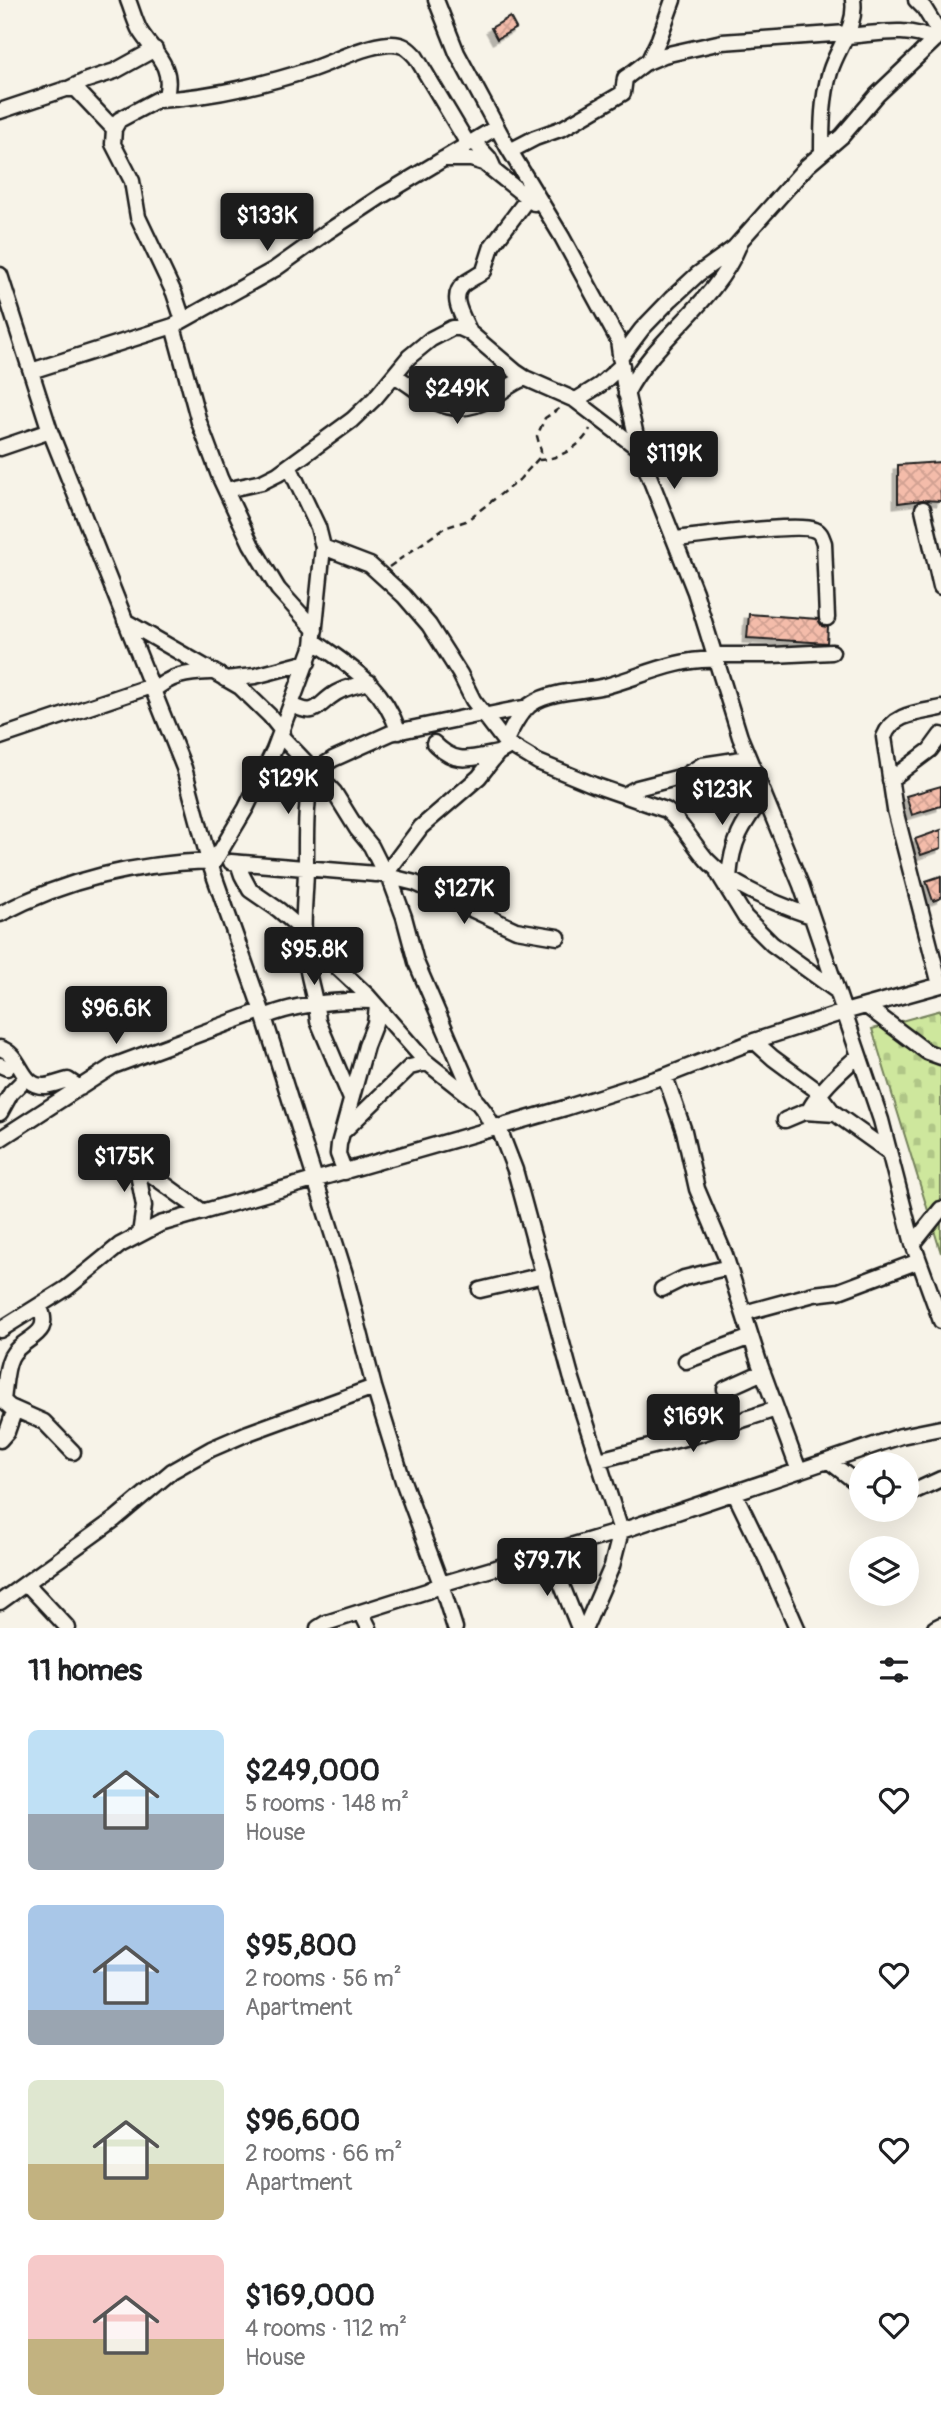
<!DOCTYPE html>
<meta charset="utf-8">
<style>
:root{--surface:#fff;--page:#f2f2f2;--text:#202124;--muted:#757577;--accent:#1c1c1c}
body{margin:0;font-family:Pangolin,sans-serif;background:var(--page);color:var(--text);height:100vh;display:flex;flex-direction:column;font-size:26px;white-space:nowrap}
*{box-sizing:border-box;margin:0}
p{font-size:23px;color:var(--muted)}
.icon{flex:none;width:38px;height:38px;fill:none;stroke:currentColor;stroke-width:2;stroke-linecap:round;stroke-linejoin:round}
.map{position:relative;height:1628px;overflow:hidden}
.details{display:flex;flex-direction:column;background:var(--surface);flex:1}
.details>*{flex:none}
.fabs{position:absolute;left:849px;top:1452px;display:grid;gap:14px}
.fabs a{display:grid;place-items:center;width:70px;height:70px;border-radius:50%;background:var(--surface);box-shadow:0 7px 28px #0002;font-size:35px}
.price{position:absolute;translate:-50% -60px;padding:0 16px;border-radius:7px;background:var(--accent);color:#fff;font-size:23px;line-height:46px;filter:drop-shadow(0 2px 4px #0008)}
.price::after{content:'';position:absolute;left:50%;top:42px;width:21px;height:16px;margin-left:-10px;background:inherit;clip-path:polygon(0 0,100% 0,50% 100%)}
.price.current{background:#222;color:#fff}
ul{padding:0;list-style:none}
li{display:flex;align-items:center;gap:21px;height:175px;padding:0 28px}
li span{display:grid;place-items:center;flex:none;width:196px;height:140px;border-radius:10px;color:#555}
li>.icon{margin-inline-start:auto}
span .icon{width:84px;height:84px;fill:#fffc;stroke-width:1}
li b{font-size:30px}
h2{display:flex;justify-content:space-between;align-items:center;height:84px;padding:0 28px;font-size:30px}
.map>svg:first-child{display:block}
.cemetery{fill:url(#cemetery-stones);stroke:#75825c;stroke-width:2}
.building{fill:url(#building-cross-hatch);stroke:#1c1c1c;stroke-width:2;filter:url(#shadow)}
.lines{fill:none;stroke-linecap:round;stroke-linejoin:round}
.minor-casing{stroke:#1c1c1c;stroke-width:19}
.path{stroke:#1c1c1c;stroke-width:2.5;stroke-dasharray:7 5;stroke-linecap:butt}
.minor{stroke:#f7f3e8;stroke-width:14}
</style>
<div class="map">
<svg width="941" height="1628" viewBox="0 0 941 1628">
<defs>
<pattern id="cemetery-stones" width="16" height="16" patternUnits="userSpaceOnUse" patternTransform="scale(1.75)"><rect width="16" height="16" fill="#cee79d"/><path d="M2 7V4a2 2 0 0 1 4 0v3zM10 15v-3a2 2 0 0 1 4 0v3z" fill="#b0c687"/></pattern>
<pattern id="building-cross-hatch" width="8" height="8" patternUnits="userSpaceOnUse" patternTransform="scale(1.75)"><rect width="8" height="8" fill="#f4bcaa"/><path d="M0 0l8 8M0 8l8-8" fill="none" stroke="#d1a192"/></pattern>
<filter id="shadow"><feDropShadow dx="-4.5" dy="4.5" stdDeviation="0" flood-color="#0004"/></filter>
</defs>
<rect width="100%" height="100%" fill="#f7f3e8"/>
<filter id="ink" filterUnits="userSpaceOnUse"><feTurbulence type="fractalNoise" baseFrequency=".0143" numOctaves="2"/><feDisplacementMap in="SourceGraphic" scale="14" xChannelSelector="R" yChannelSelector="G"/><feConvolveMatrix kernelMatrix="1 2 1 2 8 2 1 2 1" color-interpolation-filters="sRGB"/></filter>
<g filter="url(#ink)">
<path class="cemetery" d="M 941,1010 L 941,1253 L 872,1029 Z"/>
<path class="building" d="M 510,17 L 516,28 L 497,39 L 491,28 Z
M 940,462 L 941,501 L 922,500 L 898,503 L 898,465 Z
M 749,614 L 818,619 L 822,626 L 828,627 L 827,643 L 747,638 Z
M 941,786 L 941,806 L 912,815 L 906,796 Z
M 941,830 L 941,848 L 921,855 L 915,839 Z
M 941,876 L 941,898 L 933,901 L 926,881 Z"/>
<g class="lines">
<defs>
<path id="minor" d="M 128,0 C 132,10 135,22 140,31 C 154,53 174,66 166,95 L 119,120 L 114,129 L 113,144 L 132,181 L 138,217 L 174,293 L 183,320
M 436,0 L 457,53 L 507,146 L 562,237 L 618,340 L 624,383 L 640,453 L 695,592 L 740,737 L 801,885 L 881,1120 L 913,1244 L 941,1321
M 916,0 L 924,8 L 940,34
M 846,36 C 878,34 905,26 935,40
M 648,62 L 659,39 L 673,0
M 70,88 L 87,80 L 115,71 L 155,49
M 159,100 C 210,97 263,85 312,69 C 336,61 363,46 389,44 C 402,43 408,48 416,57 L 468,144
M 0,111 L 66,89 L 76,89 L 114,129
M 473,141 L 489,158 L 494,169
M 510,151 L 535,138 L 563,128 L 623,93 L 625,78 L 628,76 L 645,63 L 664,55 L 722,42 L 847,33
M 822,153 C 822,126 822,98 830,72 C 837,48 857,27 853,0
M 443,159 L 471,159 L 484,163 L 534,203
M 0,275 L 50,431 L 184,768 L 209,861 L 264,1017 L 345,1274 L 374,1387 L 403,1481 L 441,1584 L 455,1628
M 173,326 L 199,422 L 220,478 L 251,544 L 278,589 L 315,630
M 470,333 C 464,318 448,297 464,284 C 470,279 478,276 484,271 L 492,246 L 528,198
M 620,358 L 642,329 L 671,299 L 698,274 L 734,248 L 807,166 L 842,136 L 877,95 L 941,34
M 31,371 L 173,326 L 275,269 L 327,232 L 380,197 L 497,127
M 394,375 C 430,397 448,422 492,398 C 503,391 512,383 525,378
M 626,394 C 655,337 715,304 739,245
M 576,400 L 600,385 L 622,365
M 0,448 L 50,431
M 226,490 L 262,482 L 278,474 L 352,420 L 375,398 L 409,357 L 431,339 L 452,328 L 460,328 L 469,332 L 516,372 L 525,378 L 575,400 L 639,449
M 923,509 L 941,587
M 675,539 C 698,537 799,522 815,530 C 821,532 822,538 824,543 L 827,618
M 323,547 L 370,565 L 404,596 L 429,625 L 460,674 L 473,700 L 505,742 L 538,762 L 594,785 L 666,810 C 683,824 693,844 707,860 C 731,886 779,905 811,916
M 125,621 L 240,687 L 270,716 L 282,731
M 314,641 C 354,670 381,683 399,732
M 714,655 L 773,655 L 832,652
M 225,679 L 255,676 L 308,662
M 153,691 C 171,675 187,673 210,672
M 292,705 C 318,718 316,705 336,693 C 346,687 358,685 369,682
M 483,716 L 528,707
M 280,735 L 334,792 L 357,829 L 371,846 L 384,872
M 0,737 L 151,686
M 505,742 C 512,729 519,711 533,703 C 551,691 584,691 606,686 C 643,676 677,658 715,660
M 434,743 C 456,766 471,758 498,753
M 313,769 C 305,802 306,833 306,866 C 306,895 301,923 305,953 C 307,976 316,998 318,1021 L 351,1099
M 315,771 L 333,759 L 391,733 L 482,714
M 890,780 L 930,750 L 941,735
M 624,795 L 637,788 L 684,776 L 702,765 L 748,758
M 231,862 L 376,874 L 388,871 L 421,827 L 479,777 L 498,753 L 510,746
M 238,863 L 242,875 L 250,890 L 279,910 L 322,947 L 336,966 L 368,996 L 425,1061 L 478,1103 L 485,1112 L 493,1128
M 211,867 L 246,808 L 274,750 L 313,645 L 323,547 L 318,527 L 289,466
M 718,873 L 745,917 L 772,944 L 837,991
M 383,875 L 415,883 L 516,930 L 558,937
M 389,876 L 404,917 L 416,962 L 475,1099
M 729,877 C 732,841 742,825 764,796
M 0,914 C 67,879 134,864 209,861
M 940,985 L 895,810 L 884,737 C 893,713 919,713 941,708
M 866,1006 L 927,1052 L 941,1057
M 264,1017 C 297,1004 336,1000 372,1001
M 754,1041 L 773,1058 L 815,1089 L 833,1112 L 889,1152
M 0,1048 C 23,1055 19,1087 45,1086 C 53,1085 60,1082 68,1080 L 80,1088
M 0,1065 L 7,1068
M 665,1076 L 684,1131 L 697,1189 L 725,1255 L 759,1362 L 799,1471
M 808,1112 C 820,1089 839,1073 858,1056
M 0,1113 L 11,1093 L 25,1079
M 785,1120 L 804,1112 L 836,1114
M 498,1126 L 515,1170 L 571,1376 L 621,1531 L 612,1566 L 585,1628
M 345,1130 L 410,1067 L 426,1063
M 0,1139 L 113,1066 L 261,1011
M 130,1150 L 149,1173 L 203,1212
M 345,1172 L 338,1154 L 339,1144 L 366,1046 L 375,1023 L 377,1007
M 140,1234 L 144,1206 L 139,1179 L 146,1170
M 913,1244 L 941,1209
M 662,1289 L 684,1278 L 729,1267
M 480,1290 L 543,1275
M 744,1313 L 814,1294 L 839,1291 L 919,1261
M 0,1330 L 67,1288 L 120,1245 L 160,1224 L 565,1108 L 665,1076 L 754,1041 L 844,1012 L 941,985
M 686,1361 L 751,1337
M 725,1389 L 763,1372
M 0,1398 L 10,1407 L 44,1422 L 73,1452
M 3,1400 C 5,1387 5,1369 11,1357 C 22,1336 55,1337 39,1306
M 0,1440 L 7,1432 L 15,1409
M 599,1460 L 696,1435 L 776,1409
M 830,1462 L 861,1486
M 734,1492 L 768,1562 L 797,1628
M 906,1495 L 941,1479
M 549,1553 L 579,1628
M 26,1583 L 68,1628
M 0,1602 L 115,1519 L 172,1471 L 211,1449 L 248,1433 L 374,1387
M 361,1612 L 369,1628
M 318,1628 L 326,1623 L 427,1591 L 441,1584 L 621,1531 L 901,1436 L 941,1428
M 935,1628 L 941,1625"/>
</defs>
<use href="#minor" class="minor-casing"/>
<path class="path" d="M 539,460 C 559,459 582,446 590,429
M 389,567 L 444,528 L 466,521 L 519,480 L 539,458 L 541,451 L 537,436 L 545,418 L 560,408"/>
<use href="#minor" class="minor"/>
</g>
</g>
</svg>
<div class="fabs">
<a><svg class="icon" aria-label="locate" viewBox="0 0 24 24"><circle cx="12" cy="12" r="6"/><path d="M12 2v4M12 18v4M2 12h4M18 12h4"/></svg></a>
<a><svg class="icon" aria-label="layers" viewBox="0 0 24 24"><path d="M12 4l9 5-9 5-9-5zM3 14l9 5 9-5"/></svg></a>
</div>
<b class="price" style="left:267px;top:253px">$133K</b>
<b class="price current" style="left:457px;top:426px">$249K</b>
<b class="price" style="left:674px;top:491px">$119K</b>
<b class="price" style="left:288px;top:816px">$129K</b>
<b class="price" style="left:722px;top:827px">$123K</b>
<b class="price" style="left:464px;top:926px">$127K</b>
<b class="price" style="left:314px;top:987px">$95.8K</b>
<b class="price" style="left:116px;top:1046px">$96.6K</b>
<b class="price" style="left:124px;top:1194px">$175K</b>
<b class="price" style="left:693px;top:1454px">$169K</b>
<b class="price" style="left:547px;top:1598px">$79.7K</b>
</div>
<section class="details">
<h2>11 homes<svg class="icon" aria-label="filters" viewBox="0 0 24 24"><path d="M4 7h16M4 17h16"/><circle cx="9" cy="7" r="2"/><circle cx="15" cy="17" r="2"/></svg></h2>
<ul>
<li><span style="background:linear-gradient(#bfe0f5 60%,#9aa5b1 0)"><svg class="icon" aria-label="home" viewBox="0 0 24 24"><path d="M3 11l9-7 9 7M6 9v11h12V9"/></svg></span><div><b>$249,000</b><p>5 rooms · 148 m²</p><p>House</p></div><svg class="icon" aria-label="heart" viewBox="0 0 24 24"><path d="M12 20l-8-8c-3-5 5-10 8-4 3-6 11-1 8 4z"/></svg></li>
<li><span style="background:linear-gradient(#a9c7e8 75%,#9aa5b1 0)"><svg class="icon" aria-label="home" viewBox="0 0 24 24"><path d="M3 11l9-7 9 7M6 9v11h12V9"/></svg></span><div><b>$95,800</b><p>2 rooms · 56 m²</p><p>Apartment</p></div><svg class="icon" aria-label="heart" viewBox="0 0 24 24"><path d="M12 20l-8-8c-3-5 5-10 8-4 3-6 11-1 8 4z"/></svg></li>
<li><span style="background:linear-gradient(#dfe7d0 60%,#c2b280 0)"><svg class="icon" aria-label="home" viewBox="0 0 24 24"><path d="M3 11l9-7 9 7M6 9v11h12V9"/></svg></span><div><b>$96,600</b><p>2 rooms · 66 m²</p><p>Apartment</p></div><svg class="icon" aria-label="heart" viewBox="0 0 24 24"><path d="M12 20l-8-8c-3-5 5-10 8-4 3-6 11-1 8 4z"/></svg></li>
<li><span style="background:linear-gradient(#f6c9c9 60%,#c2b280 0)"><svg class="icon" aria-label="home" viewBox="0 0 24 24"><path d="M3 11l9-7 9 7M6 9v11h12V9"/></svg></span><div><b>$169,000</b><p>4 rooms · 112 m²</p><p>House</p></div><svg class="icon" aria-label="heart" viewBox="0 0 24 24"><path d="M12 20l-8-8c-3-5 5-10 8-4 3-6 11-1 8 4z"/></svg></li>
</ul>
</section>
